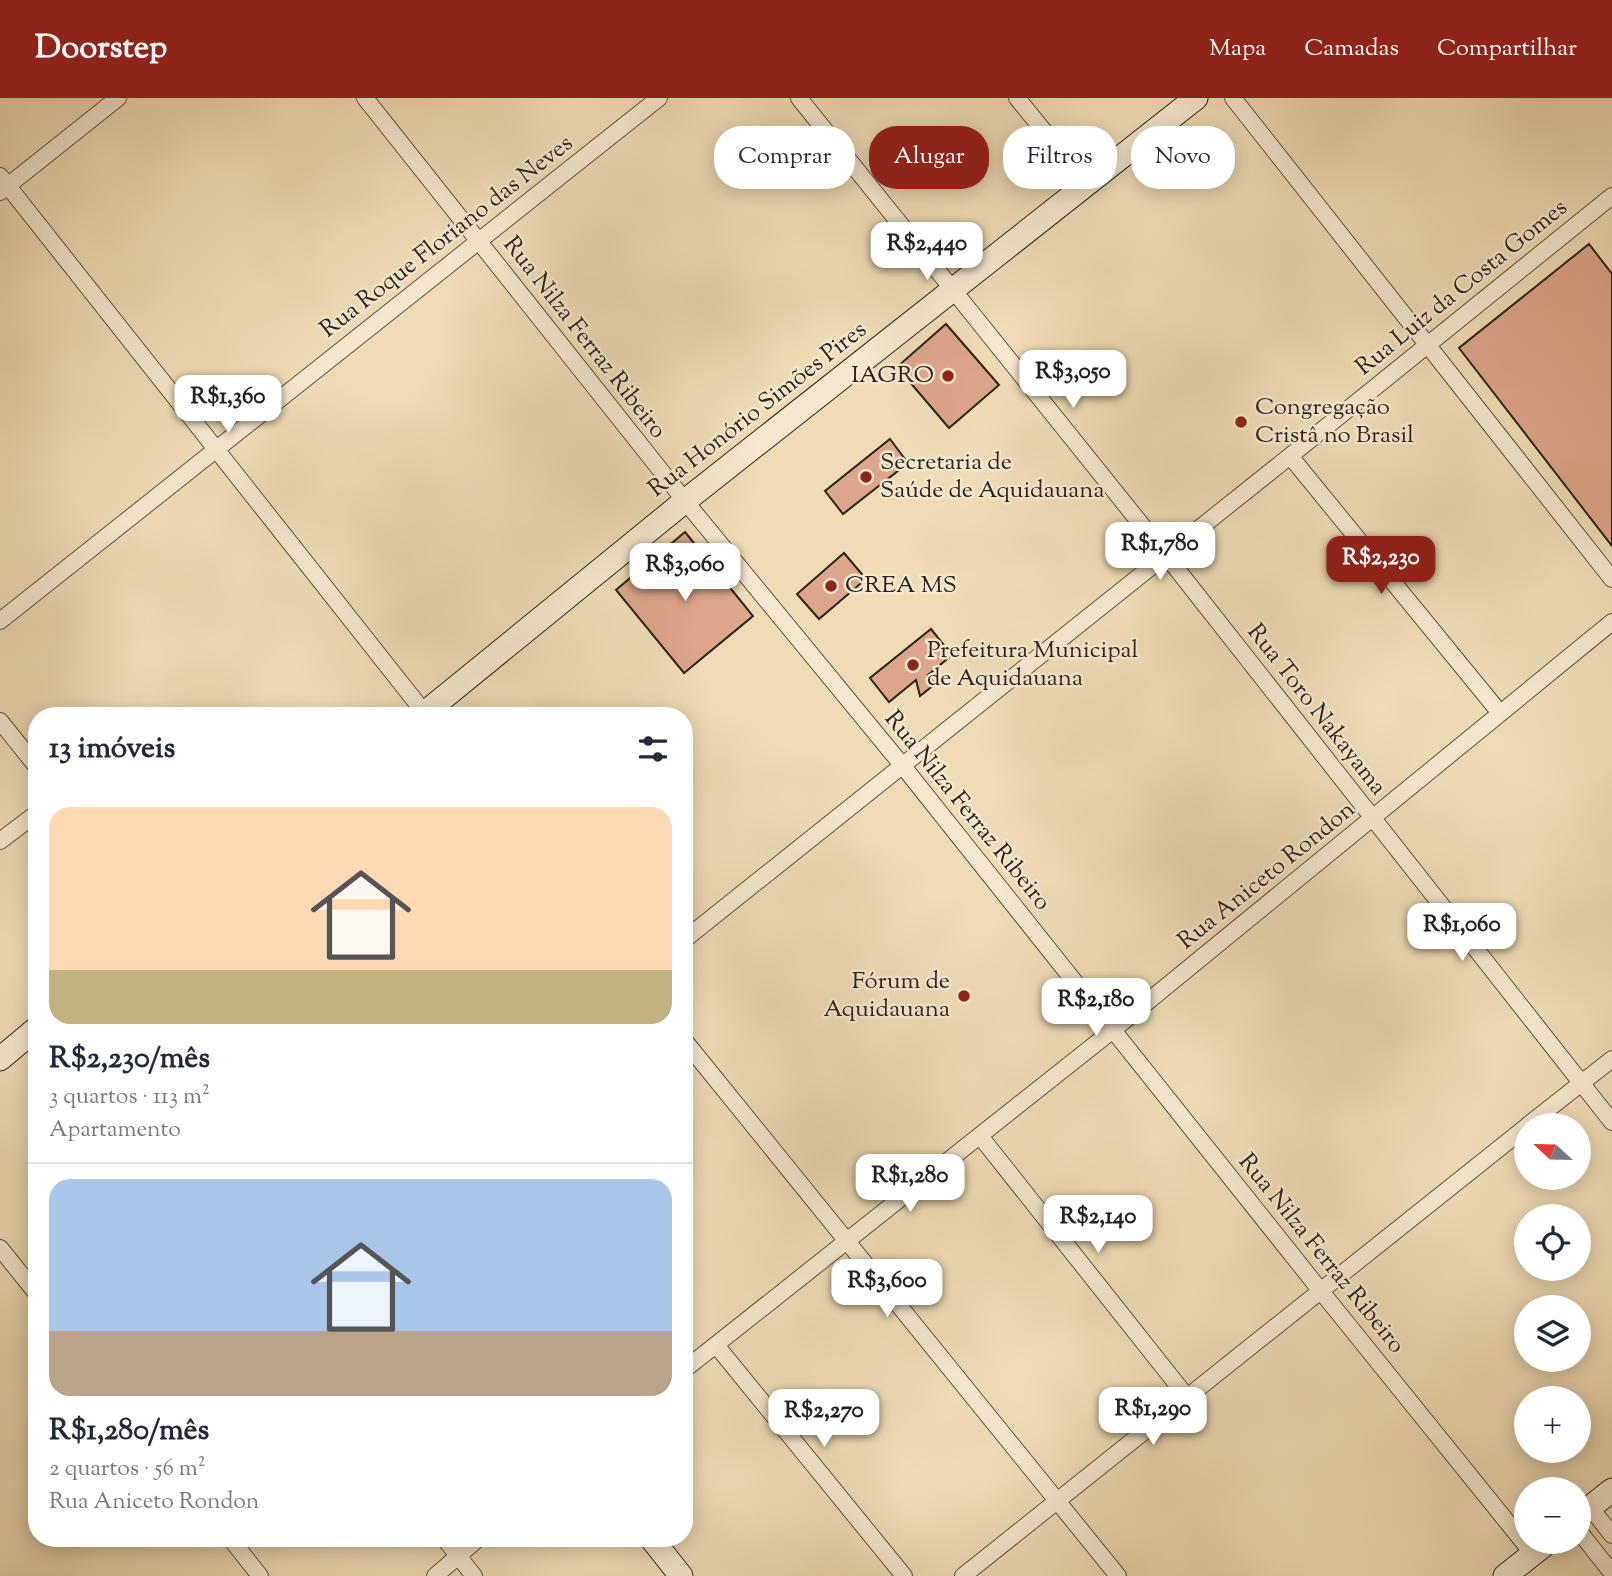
<!DOCTYPE html>
<html lang="pt">
<meta charset="utf-8">
<style>
:root{--surface:#fff;--page:#f2f2f3;--text:#1f2937;--muted:#747a83;--line:#e0e1e3;--accent:#8f2418}
body{margin:0;font-family:"Sorts Mill Goudy",serif;background:var(--page);color:var(--text);height:100vh;display:flex;flex-direction:column;font-size:26px;white-space:nowrap}
*{box-sizing:border-box;margin:0}
p{font-size:23px;color:var(--muted)}
.icon{flex:none;width:38px;height:38px;fill:none;stroke:currentColor;stroke-width:2;stroke-linecap:round;stroke-linejoin:round}
.map{position:relative;flex:1;overflow:hidden}
.side{position:absolute;left:28px;top:609px;width:665px;height:840px;display:flex;flex-direction:column;background:var(--surface);border-radius:28px;box-shadow:0 4px 18px #0003}
.side>*{flex:none}
.top-card{position:absolute;left:714px;top:28px;width:665px;height:63px;display:flex;gap:14px}
.needle{width:46px;rotate:292deg}
.fabs{position:absolute;left:1514px;top:1015px;display:grid;gap:14px}
.fabs a{display:grid;place-items:center;width:77px;height:77px;border-radius:50%;background:var(--surface);box-shadow:0 4px 18px #0003;font-size:35px}
.price{position:absolute;translate:-50% -60px;padding:0 16px;border-radius:14px;background:#fff;color:#222;font-size:23px;line-height:46px;filter:drop-shadow(0 2px 4px #0008)}
.price::after{content:'';position:absolute;left:50%;top:42px;width:21px;height:16px;margin-left:-10px;background:inherit;clip-path:polygon(0 0,100% 0,50% 100%)}
.price.current{background:var(--accent);color:#fff}
ul{padding:0;list-style:none}
li{display:grid;align-content:center;gap:14px;height:371px;padding:0 21px}
li+li{border-top:2px solid var(--line)}
li span{display:grid;place-items:center;height:217px;border-radius:21px;color:#555}
li>.icon{margin-inline-start:auto}
span .icon{width:126px;height:126px;fill:#fffc;stroke-width:1}
li b{font-size:30px}
h2{display:flex;justify-content:space-between;align-items:center;height:84px;padding:0 21px;font-size:30px}
.chip{padding:0 24px;border-radius:28px;background:var(--surface);box-shadow:0 4px 18px #0003;font-size:24px;line-height:63px}
.chip.current{background:var(--accent);color:#fff}
header{display:flex;align-items:center;gap:42px;box-sizing:border-box;height:98px;padding:0 35px;background:var(--accent);color:#fff}
header strong{font-size:33px}
nav{display:flex;gap:38px;margin-inline-start:auto;font-size:24px}
.map>svg:first-child{display:block}
.building{fill:#dda58a;stroke:#2b231a;stroke-width:2}
.lines{fill:none;stroke-linecap:round;stroke-linejoin:round}
.street-casing{stroke:#5c5141;stroke-width:18}
.secondary-casing{stroke:#2b231a;stroke-width:25}
.street{stroke:#f5e8cf;stroke-width:16}
.secondary{stroke:#f5e8cf;stroke-width:23}
.poi-dot{fill:#8f2418;stroke:#f5e8cf;stroke-width:2.5}
.labels{text-anchor:middle;dominant-baseline:central;stroke-width:5;stroke-linejoin:round;paint-order:stroke}
.street-label{font-size:24px;fill:#2b231a;stroke:#f5e8cf}
.poi-label{font-size:24px;fill:#2b231a;stroke:#f5e8cf;text-anchor:start}
</style>
<header>
<strong>Doorstep</strong>
<nav><a>Mapa</a><a>Camadas</a><a>Compartilhar</a></nav>
</header>
<div class="map">
<svg width="1612" height="1478" viewBox="0 0 1612 1478">
<rect width="100%" height="100%" fill="#efdcb5"/>
<filter id="stains"><feTurbulence type="fractalNoise" baseFrequency=".00286" numOctaves="4"/><feColorMatrix values="0 0 0 0 .2 0 0 0 0 .09 0 0 0 0 .02 0 0 0 .5 -.17"/></filter>
<radialGradient id="worn" r=".72"><stop offset=".6" stop-color="#630" stop-opacity="0"/><stop offset="1" stop-color="#630" stop-opacity=".3"/></radialGradient>
<path class="building" d="M 1589,146 L 1612,176 L 1612,448 L 1459,250 Z
M 946,226 L 999,287 L 949,330 L 897,269 Z
M 890,341 L 908,365 L 843,416 L 825,393 Z
M 685,434 L 753,518 L 684,575 L 616,492 Z
M 844,455 L 866,481 L 819,521 L 797,496 Z
M 931,531 L 952,557 L 928,577 L 935,586 L 920,598 L 916,582 L 889,604 L 870,580 Z"/>
<g class="lines">
<defs>
<path id="street" d="M 365,0 L 685,403 L 902,667 L 1320,1192 L 1533,1456
M 799,0 L 1165,456 L 1612,1024
M 1017,0 L 1087,86
M 1233,0 L 1612,481
M 0,78 L 427,618
M 0,94 L 118,0
M 1290,358 L 1500,615
M 0,523 L 659,0
M 0,623 L 37,669
M 0,743 L 37,715
M 684,842 L 1290,358 L 1612,98
M 684,942 L 1118,1478
M 1528,1027 L 1612,961
M 980,1038 L 1187,1299
M 0,1150 L 37,1196
M 716,1247 L 904,1478
M 684,1272 L 1113,932 L 1612,524
M 1590,1409 L 1612,1437
M 1578,1432 L 1612,1475
M 230,1440 L 260,1478
M 444,1440 L 474,1478
M 435,1478 L 479,1440
M 963,1478 L 1526,1029"/>
<path id="secondary" d="M 421,618 L 685,403 L 1196,0
M 0,961 L 37,930
M 1578,1419 L 1612,1392
M 651,1440 L 681,1478
M 1505,1478 L 1548,1444"/>
</defs>
<use href="#street" class="street-casing"/>
<use href="#secondary" class="secondary-casing"/>
<use href="#street" class="street"/>
<use href="#secondary" class="secondary"/>
</g>
<g class="poi-dot">
<circle cx="948" cy="278" r="7"/>
<circle cx="1241" cy="324" r="7"/>
<circle cx="866" cy="379" r="7"/>
<circle cx="831" cy="488" r="7"/>
<circle cx="913" cy="567" r="7"/>
<circle cx="964" cy="898" r="7"/>
</g>
<g class="labels">
<g class="street-label">
<text transform="translate(447 139) rotate(-38)">Rua Roque Floriano das Neves</text>
<text transform="translate(1462 190) rotate(-39)">Rua Luiz da Costa Gomes</text>
<text transform="translate(584 240) rotate(52)">Rua Nilza Ferraz Ribeiro</text>
<text transform="translate(758 312) rotate(-38)">Rua Honório Simões Pires</text>
<text transform="translate(1316 612) rotate(52)">Rua Toro Nakayama</text>
<text transform="translate(967 713) rotate(51)">Rua Nilza Ferraz Ribeiro</text>
<text transform="translate(1267 778) rotate(-39)">Rua Aniceto Rondon</text>
<text transform="translate(1321 1156) rotate(51)">Rua Nilza Ferraz Ribeiro</text>
</g>
<g class="poi-label">
<text x="934" y="278" text-anchor="end">IAGRO</text>
<text x="1255" y="310">Congregação<tspan x="1255" dy="28">Cristâ no Brasil</tspan></text>
<text x="880" y="365">Secretaria de<tspan x="880" dy="28">Saúde de Aquidauana</tspan></text>
<text x="845" y="488">CREA MS</text>
<text x="927" y="553">Prefeitura Municipal<tspan x="927" dy="28">de Aquidauana</tspan></text>
<text x="950" y="884" text-anchor="end">Fórum de<tspan x="950" dy="28">Aquidauana</tspan></text>
</g>
</g>
<rect width="100%" height="100%" filter="url(#stains)"/>
<rect width="100%" height="100%" fill="url(#worn)"/>
</svg>
<div class="fabs">
<a><svg class="needle" viewBox="-14 -14 28 28"><path d="M0-13l5 13h-10z" fill="#e53935"/><path d="M0 13l5-13h-10z" fill="#747a83"/></svg></a>
<a><svg class="icon" aria-label="locate" viewBox="0 0 24 24"><circle cx="12" cy="12" r="6"/><path d="M12 2v4M12 18v4M2 12h4M18 12h4"/></svg></a>
<a><svg class="icon" aria-label="layers" viewBox="0 0 24 24"><path d="M12 4l9 5-9 5-9-5zM3 14l9 5 9-5"/></svg></a>
<a>+</a>
<a>−</a>
</div>
<b class="price" style="left:927px;top:184px">R$2,440</b>
<b class="price" style="left:1073px;top:312px">R$3,050</b>
<b class="price" style="left:228px;top:337px">R$1,360</b>
<b class="price" style="left:1160px;top:484px">R$1,780</b>
<b class="price current" style="left:1381px;top:498px">R$2,230</b>
<b class="price" style="left:685px;top:505px">R$3,060</b>
<b class="price" style="left:1462px;top:865px">R$1,060</b>
<b class="price" style="left:1096px;top:940px">R$2,180</b>
<b class="price" style="left:910px;top:1116px">R$1,280</b>
<b class="price" style="left:1098px;top:1157px">R$2,140</b>
<b class="price" style="left:887px;top:1221px">R$3,600</b>
<b class="price" style="left:1153px;top:1349px">R$1,290</b>
<b class="price" style="left:824px;top:1351px">R$2,270</b>
<div class="top-card">
<a class="chip">Comprar</a>
<a class="chip current">Alugar</a>
<a class="chip">Filtros</a>
<a class="chip">Novo</a>
</div>
<section class="side">
<h2>13 imóveis<svg class="icon" aria-label="filters" viewBox="0 0 24 24"><path d="M4 7h16M4 17h16"/><circle cx="9" cy="7" r="2"/><circle cx="15" cy="17" r="2"/></svg></h2>
<ul>
<li><span style="background:linear-gradient(#ffd9b3 75%,#c2b280 0)"><svg class="icon" aria-label="home" viewBox="0 0 24 24"><path d="M3 11l9-7 9 7M6 9v11h12V9"/></svg></span><div><b>R$2,230/mês</b><p>3 quartos · 113 m²</p><p>Apartamento</p></div></li>
<li><span style="background:linear-gradient(#a9c7e8 70%,#b9a48a 0)"><svg class="icon" aria-label="home" viewBox="0 0 24 24"><path d="M3 11l9-7 9 7M6 9v11h12V9"/></svg></span><div><b>R$1,280/mês</b><p>2 quartos · 56 m²</p><p>Rua Aniceto Rondon</p></div></li>
</ul>
</section>
</div>
